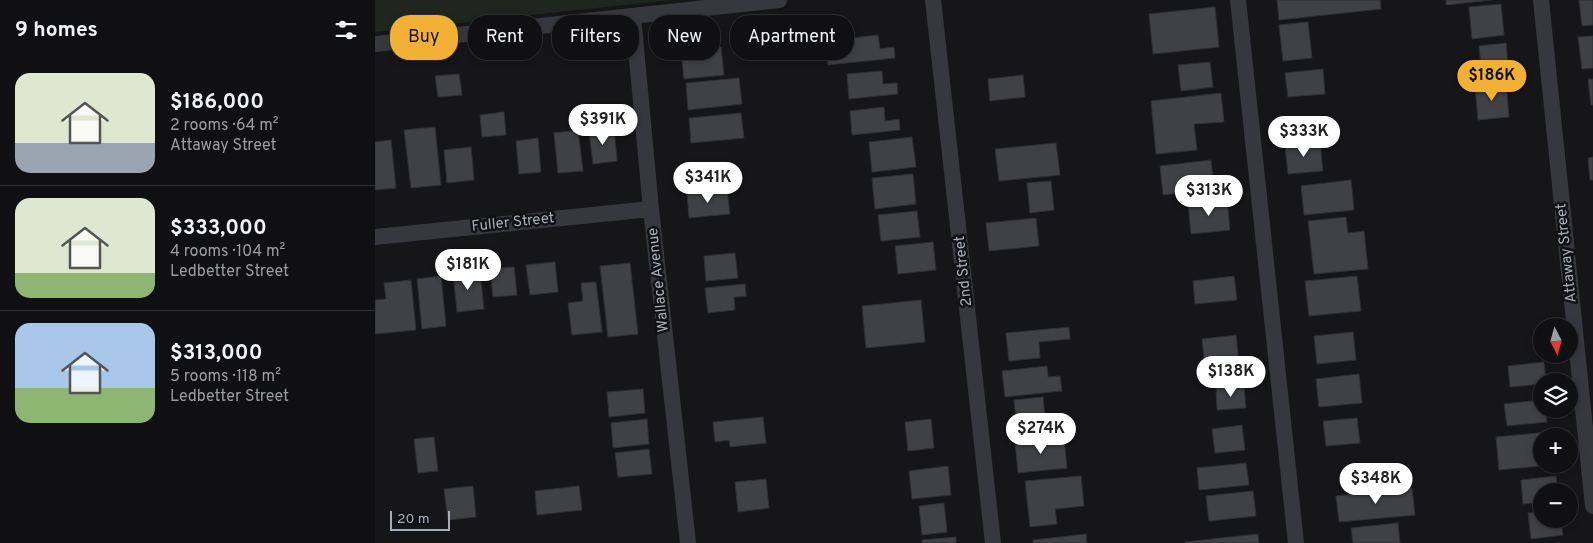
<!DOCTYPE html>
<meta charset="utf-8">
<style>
:root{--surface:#101012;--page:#1e1e20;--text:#f1f3f6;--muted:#9c9d9f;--line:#303032;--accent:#f2b134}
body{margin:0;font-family:Overpass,sans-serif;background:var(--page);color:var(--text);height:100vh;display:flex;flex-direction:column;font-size:19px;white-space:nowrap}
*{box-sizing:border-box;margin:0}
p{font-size:16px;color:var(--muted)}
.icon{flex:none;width:28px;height:28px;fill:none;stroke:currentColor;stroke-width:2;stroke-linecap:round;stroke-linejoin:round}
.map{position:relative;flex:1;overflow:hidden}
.panel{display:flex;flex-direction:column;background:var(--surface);width:375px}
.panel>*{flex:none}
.banner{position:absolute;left:15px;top:15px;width:475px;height:45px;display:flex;gap:10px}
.needle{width:32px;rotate:174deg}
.tools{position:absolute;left:1158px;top:318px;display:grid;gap:10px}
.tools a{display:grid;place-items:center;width:45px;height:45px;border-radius:50%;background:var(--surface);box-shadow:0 2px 8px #0003,0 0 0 1px var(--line);font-size:25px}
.scale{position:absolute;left:15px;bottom:12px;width:60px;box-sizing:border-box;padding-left:5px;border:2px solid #a8adb8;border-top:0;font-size:14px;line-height:18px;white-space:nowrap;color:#a8adb8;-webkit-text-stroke:4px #111113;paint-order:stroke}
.price{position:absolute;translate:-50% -42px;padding:0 11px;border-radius:18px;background:#fff;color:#222;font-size:16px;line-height:32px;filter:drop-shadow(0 1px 2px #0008)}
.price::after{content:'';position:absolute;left:50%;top:30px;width:15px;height:11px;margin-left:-8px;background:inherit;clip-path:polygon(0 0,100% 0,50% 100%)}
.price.current{background:var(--accent);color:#111}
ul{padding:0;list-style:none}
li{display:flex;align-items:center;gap:15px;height:125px;padding:0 15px}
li+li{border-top:1px solid var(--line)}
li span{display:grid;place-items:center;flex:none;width:140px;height:100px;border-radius:15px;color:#555}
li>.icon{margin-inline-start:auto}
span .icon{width:60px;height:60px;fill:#fffc;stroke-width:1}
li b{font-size:21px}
h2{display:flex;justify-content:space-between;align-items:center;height:60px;padding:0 15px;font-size:21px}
.tag{padding:0 18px;border-radius:20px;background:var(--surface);box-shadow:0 2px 8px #0003,0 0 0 1px var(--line);font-size:18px;line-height:45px}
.tag.current{background:var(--accent);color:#111}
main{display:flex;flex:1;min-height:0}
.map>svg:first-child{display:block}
.green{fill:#1e261f}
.building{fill:#404145;stroke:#303034}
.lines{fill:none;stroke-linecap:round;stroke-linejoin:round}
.minor{stroke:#37383d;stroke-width:16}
.labels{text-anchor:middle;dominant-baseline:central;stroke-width:5;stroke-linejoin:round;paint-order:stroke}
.street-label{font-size:15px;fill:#a8adb8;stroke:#111113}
</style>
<main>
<section class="panel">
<h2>9 homes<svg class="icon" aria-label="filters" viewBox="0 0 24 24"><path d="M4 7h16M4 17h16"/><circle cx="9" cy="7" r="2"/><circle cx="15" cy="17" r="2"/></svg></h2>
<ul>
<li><span style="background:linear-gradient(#dfe7d0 70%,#9aa5b1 0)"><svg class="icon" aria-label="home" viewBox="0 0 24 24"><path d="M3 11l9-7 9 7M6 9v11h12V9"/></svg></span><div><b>$186,000</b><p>2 rooms · 64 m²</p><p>Attaway Street</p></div></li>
<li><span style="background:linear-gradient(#dfe7d0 75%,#8fb573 0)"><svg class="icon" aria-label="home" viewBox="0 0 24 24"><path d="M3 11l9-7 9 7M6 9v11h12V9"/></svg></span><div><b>$333,000</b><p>4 rooms · 104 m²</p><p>Ledbetter Street</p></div></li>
<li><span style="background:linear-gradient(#a9c7e8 65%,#8fb573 0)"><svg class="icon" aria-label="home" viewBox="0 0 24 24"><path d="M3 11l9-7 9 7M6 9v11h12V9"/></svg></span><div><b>$313,000</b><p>5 rooms · 118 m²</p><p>Ledbetter Street</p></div></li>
</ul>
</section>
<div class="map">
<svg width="1218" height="543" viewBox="0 0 1218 543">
<rect width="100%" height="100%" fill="#161618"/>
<path class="green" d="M 0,0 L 296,0 L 0,32 Z"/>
<path class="building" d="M 902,0 L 1005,0 L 1006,9 L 904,20 Z
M 1071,0 L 1117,0 L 1071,5 Z
M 1204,0 L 1218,0 L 1218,25 L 1207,26 Z
M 1126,4 L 1129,35 L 1097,39 L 1094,7 Z
M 840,7 L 844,47 L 778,54 L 774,14 Z
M 933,22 L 937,58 L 908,61 L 904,25 Z
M 503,35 L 505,49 L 519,47 L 520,58 L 453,65 L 451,41 Z
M 1218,36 L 1218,68 L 1207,69 L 1203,37 Z
M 1131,43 L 1134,75 L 1107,77 L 1104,46 Z
M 346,47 L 349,75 L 309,79 L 306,52 Z
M 835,62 L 838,87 L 806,91 L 803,65 Z
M 948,69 L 950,94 L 913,97 L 910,73 Z
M 507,71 L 508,84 L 522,83 L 523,94 L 474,99 L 472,74 Z
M 84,74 L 87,95 L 63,97 L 60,76 Z
M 648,75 L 650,97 L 615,101 L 613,79 Z
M 364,78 L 367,104 L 313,110 L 311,83 Z
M 1213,79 L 1218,79 L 1218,105 L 1216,105 Z
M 1131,83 L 1134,117 L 1103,120 L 1100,86 Z
M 846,93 L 849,122 L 819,124 L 822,150 L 781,154 L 776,101 Z
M 509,107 L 510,121 L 524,119 L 525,130 L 477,135 L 475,111 Z
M 129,112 L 131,135 L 107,137 L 105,115 Z
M 366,113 L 369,138 L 316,143 L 314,118 Z
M 60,127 L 66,185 L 36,188 L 29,130 Z
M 239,128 L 242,161 L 218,164 L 214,131 Z
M 203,130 L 208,171 L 183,173 L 179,133 Z
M 537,137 L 541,167 L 497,172 L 494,142 Z
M 163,138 L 166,172 L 144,174 L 141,141 Z
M 16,140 L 21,188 L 0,190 L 0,142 Z
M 945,142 L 948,171 L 913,174 L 910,145 Z
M 681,143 L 685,175 L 624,181 L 620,149 Z
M 96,147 L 99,180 L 72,183 L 69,150 Z
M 1218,157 L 1218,180 L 1215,180 L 1213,158 Z
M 836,160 L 839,189 L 788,195 L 785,166 Z
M 538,174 L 541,204 L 500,209 L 497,178 Z
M 976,180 L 979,210 L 929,215 L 926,186 Z
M 676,181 L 679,210 L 655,213 L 652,183 Z
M 352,189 L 355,214 L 314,218 L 312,193 Z
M 852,199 L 855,230 L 816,234 L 813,204 Z
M 542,211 L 545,237 L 506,241 L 503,215 Z
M 971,217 L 973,233 L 989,231 L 993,269 L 939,274 L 933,221 Z
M 661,218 L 664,246 L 614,251 L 611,223 Z
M 558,242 L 561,270 L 523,274 L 520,246 Z
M 360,253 L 363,278 L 331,281 L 329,256 Z
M 180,262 L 183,292 L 155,295 L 151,265 Z
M 255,263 L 263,334 L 233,337 L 225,266 Z
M 139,267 L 142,295 L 118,297 L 115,269 Z
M 105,271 L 109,309 L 82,312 L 78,273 Z
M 66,276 L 71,326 L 47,329 L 42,279 Z
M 859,276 L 862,300 L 820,304 L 818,281 Z
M 982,276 L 986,311 L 934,316 L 930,281 Z
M 36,280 L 41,330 L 0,334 L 0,300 L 11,299 L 9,283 Z
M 221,282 L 227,332 L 197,335 L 193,303 L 208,301 L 206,283 Z
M 370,284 L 371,296 L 359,297 L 360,310 L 333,313 L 330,288 Z
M 546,300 L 550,342 L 491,348 L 487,306 Z
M 694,327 L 695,339 L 664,342 L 665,358 L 634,361 L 631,333 Z
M 978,332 L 981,360 L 942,364 L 939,336 Z
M 861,335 L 865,373 L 831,376 L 827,339 Z
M 1169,362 L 1171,381 L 1166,381 L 1166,384 L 1135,387 L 1133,366 Z
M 672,366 L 673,377 L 685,376 L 687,391 L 630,397 L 627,371 Z
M 984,374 L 987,403 L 944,407 L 941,379 Z
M 869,385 L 871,408 L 842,410 L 841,388 Z
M 268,389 L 270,413 L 234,417 L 232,392 Z
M 668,397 L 671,425 L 642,428 L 639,400 Z
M 1166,400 L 1166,409 L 1170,409 L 1172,422 L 1132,426 L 1129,404 Z
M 388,417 L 391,443 L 355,447 L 354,440 L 340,442 L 338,422 Z
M 982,418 L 985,443 L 951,446 L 948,421 Z
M 272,419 L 274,444 L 238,448 L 236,423 Z
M 556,419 L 559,448 L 533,451 L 530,422 Z
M 867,425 L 870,450 L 840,453 L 837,429 Z
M 1173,432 L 1173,436 L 1166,436 L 1166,464 L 1176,465 L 1124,470 L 1121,437 Z
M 59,437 L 63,471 L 43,473 L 39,439 Z
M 689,437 L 692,468 L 643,473 L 640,442 Z
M 274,449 L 277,474 L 243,477 L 240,453 Z
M 871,463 L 874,485 L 824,490 L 822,468 Z
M 573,466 L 576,495 L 537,499 L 534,471 Z
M 706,476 L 709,506 L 680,509 L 682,524 L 655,527 L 650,481 Z
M 1181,476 L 1183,491 L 1166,491 L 1166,502 L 1148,504 L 1146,480 Z
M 391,479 L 394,508 L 363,512 L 360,482 Z
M 98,486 L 101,517 L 73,520 L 69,489 Z
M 204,486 L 207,510 L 162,515 L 160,491 Z
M 1037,488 L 1040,515 L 964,522 L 961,496 Z
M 878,491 L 881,516 L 834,521 L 831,496 Z
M 569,503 L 572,532 L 547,535 L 544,506 Z
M 1166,512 L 1166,519 L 1186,519 L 1188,535 L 1156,539 L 1153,513 Z
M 1023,523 L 1025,543 L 978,543 L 976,528 Z
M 711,534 L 712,543 L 658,543 L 658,540 Z
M 883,534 L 884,543 L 810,543 L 810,542 Z
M 581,537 L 581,543 L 547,543 L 547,540 Z"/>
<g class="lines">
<path class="minor" d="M 558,0 L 618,543
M 863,0 L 921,543
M 1166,0 L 1218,506
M 258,16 L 276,209 L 313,543
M 0,44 L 404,0
M 0,237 L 276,209"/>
</g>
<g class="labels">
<g class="street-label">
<text transform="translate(138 223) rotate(-6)">Fuller Street</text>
<text transform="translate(1192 253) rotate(-96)">Attaway Street</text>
<text transform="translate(589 271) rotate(-96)">2nd Street</text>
<text transform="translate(284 280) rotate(-96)">Wallace Avenue</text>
</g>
</g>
</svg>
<div class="tools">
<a><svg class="needle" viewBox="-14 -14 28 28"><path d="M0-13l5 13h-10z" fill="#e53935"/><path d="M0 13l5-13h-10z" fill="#9c9d9f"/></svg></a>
<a><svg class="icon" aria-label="layers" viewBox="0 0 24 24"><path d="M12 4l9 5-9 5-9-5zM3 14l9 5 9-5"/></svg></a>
<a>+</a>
<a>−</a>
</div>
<div class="scale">20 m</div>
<b class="price current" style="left:1117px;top:102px">$186K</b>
<b class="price" style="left:228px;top:146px">$391K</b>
<b class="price" style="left:929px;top:158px">$333K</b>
<b class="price" style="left:333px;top:204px">$341K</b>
<b class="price" style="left:834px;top:217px">$313K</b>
<b class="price" style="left:93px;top:291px">$181K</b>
<b class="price" style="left:856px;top:398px">$138K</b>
<b class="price" style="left:666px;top:455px">$274K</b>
<b class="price" style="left:1001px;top:505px">$348K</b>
<div class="banner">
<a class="tag current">Buy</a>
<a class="tag">Rent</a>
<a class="tag">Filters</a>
<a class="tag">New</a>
<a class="tag">Apartment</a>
</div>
</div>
</main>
